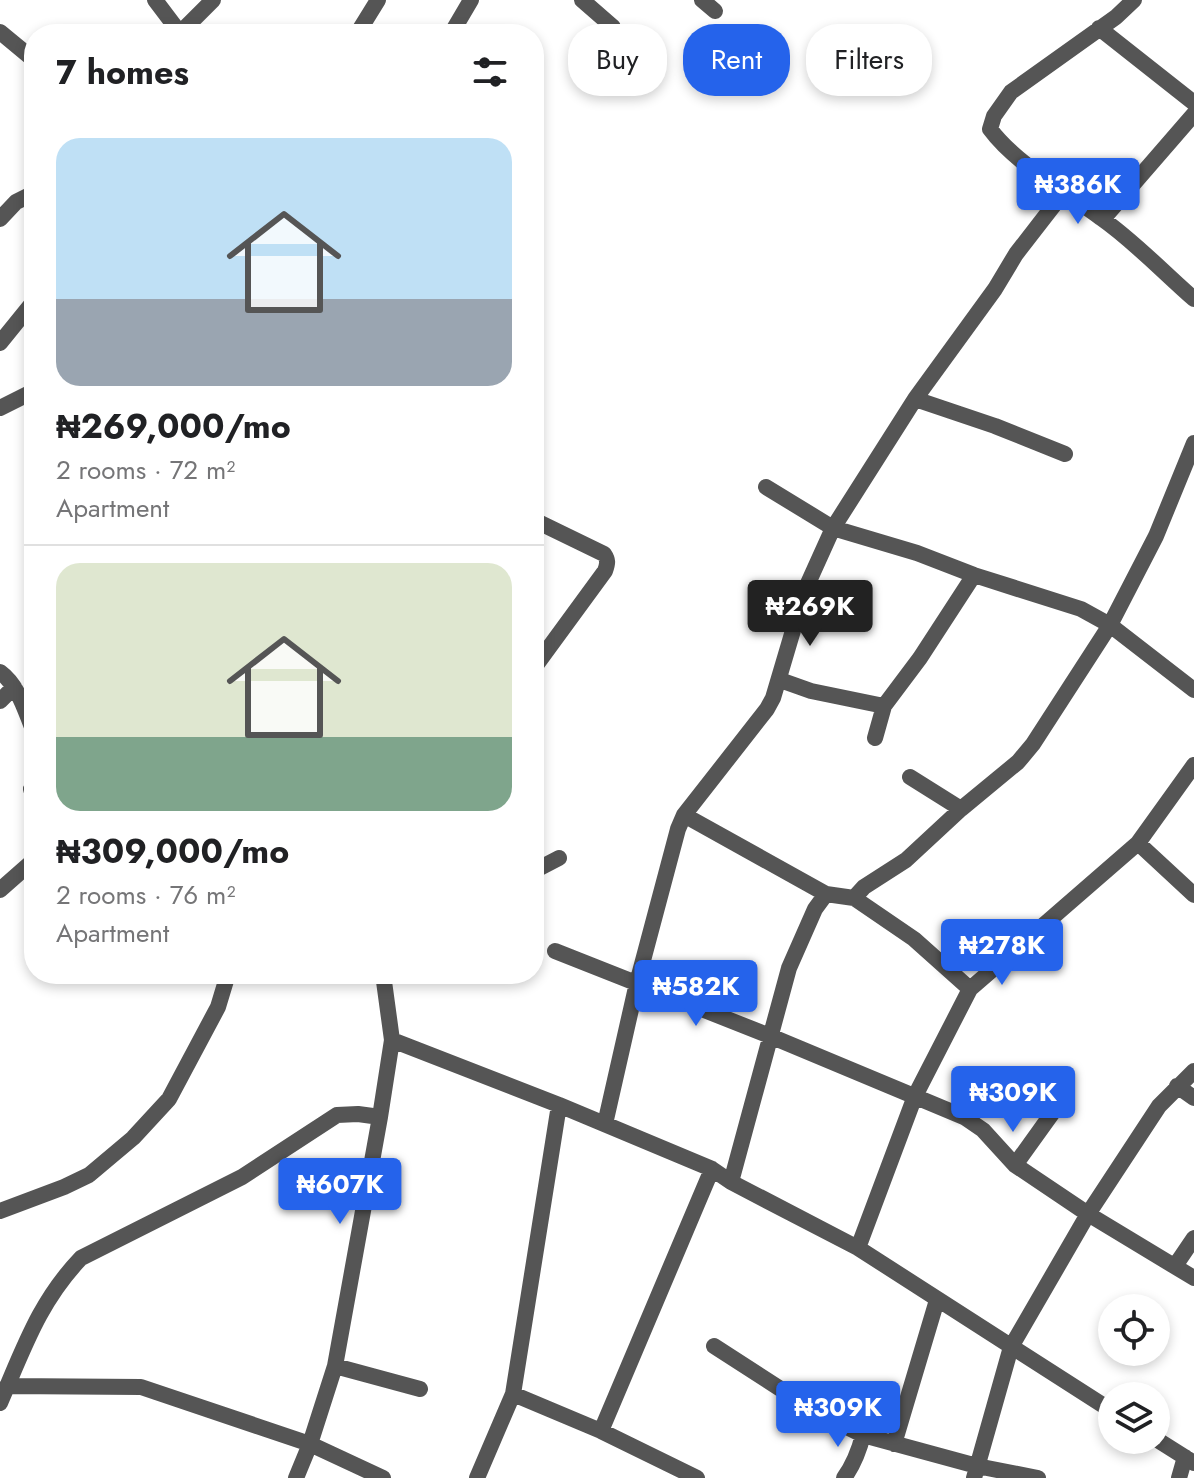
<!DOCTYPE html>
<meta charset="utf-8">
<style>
:root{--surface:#fff;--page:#f2f2f2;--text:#202124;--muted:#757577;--line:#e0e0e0;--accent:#2563eb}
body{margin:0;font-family:Jost,sans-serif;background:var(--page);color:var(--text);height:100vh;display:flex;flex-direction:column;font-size:30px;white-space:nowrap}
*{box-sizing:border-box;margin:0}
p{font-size:26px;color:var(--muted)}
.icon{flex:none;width:44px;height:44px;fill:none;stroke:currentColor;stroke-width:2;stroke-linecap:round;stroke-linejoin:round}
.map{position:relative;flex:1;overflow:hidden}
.sheet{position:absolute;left:24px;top:24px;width:520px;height:960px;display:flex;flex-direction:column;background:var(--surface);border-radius:32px;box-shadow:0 4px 12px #0003}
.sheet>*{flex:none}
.guide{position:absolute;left:568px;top:24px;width:506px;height:72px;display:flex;gap:16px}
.fabs{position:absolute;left:1098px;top:1294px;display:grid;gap:16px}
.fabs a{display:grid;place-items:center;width:72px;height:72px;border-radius:50%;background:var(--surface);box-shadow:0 4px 12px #0003;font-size:40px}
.price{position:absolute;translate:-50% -68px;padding:0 18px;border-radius:8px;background:var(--accent);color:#fff;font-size:26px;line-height:52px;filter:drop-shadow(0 2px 4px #0008)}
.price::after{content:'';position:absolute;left:50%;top:48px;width:24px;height:18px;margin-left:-12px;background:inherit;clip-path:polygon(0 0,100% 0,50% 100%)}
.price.on{background:#222;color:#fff}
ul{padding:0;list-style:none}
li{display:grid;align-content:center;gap:16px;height:424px;padding:0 32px}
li+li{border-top:2px solid var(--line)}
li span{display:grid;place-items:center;height:248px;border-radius:24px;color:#555}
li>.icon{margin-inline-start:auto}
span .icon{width:144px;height:144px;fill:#fffc;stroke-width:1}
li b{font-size:34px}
h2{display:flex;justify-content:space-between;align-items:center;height:96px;padding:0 32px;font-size:34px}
.tag{padding:0 28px;border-radius:32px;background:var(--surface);box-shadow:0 4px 12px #0003;font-size:28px;line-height:72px}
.tag.on{background:var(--accent);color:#fff}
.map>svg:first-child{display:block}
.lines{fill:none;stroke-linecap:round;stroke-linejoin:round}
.minor{stroke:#555;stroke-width:16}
</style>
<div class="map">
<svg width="1194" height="1478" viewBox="0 0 1194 1478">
<rect width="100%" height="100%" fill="#fff"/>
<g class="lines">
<path class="minor" d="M 155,0 L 180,33
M 582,0 L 613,27
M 702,0 L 715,11
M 1134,0 L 1116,17 L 1011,92 L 994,116 L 990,129 C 1015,163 1066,192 1101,218 C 1134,241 1163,272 1194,299
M 1099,28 L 1194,103
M 0,32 L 34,60
M 179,34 L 213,0
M 357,34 L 378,0
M 451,34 L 471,0
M 0,219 L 16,202 L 34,193
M 1103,219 L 1194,114
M 0,343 L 34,301
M 915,399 L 995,426 L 1065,454
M 0,408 L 34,391
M 766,487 L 833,528 L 917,553 L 974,575 L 1081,609 L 1110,625 L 1194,690
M 534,520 L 604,554 C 608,560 608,563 605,571 L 534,668
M 0,672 C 19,686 25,711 34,732
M 780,680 L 811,691 L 884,706
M 0,701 L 14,687
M 875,738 L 884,706 L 920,658 L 974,575
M 910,777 L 961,809
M 34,785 L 31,789 L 34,799
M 684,815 L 826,894 L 854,898 L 914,939 L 970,989
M 1138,843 L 1194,895
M 534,871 L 559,858
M 0,890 L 34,860
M 854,898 L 864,887 L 906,860 L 961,809 L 1018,762 L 1033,744 L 1110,625 L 1156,536 L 1194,443
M 555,951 L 770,1036 L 964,1117 L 983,1130 L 1015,1165 L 1088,1214 L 1194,1278
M 392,1040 L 559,1105 L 712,1169 L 731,1182 L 858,1248 L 1112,1411
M 1177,1086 L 1194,1098
M 605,1124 L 637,983 L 678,829 L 684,815 L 767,709 L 773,698 L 805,590 L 833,528 L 915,399 L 995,289 L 1016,254 L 1064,192
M 1015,1165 L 1066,1094
M 731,1182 L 789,968 L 815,909 L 826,894
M 0,1211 L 64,1187 L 89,1175 L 133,1138 L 169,1099 L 218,1007 L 228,974
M 858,1248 L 915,1096 L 970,989 L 1138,843 L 1194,765
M 1175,1266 L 1194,1238
M 714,1346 L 813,1410 L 863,1435 L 977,1466 L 1038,1478
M 335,1366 L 420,1389
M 7,1386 L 141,1387 L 310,1444 L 383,1478
M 513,1394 L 601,1431 L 697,1478
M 0,1403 C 24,1348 39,1302 81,1258 L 242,1177 L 337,1115 L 358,1114 L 380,1117
M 601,1431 L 712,1169
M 1156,1439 L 1194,1463
M 894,1444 L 937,1300
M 296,1478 L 310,1444 L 335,1366 L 380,1117 L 392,1040 L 383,974
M 477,1478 L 513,1394 L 559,1105
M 844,1478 C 854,1464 859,1451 863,1435
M 974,1478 L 1011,1347 L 1088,1214 L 1159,1106 L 1194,1071
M 1179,1478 L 1185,1457"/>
</g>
</svg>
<div class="fabs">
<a><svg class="icon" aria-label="locate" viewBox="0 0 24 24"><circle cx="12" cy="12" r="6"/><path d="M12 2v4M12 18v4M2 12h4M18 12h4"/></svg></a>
<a><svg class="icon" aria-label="layers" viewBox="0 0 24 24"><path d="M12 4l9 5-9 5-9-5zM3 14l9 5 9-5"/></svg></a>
</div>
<b class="price" style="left:1078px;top:226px">₦386K</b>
<b class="price on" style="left:810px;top:648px">₦269K</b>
<b class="price" style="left:1002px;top:987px">₦278K</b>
<b class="price" style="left:696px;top:1028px">₦582K</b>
<b class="price" style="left:1013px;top:1134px">₦309K</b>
<b class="price" style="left:340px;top:1226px">₦607K</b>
<b class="price" style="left:838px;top:1449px">₦309K</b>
<div class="guide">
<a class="tag">Buy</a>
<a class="tag on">Rent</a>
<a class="tag">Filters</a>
</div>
<section class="sheet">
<h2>7 homes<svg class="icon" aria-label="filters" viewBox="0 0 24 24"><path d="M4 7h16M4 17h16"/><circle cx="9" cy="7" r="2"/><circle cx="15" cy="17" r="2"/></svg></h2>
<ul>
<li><span style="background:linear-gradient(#bfe0f5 65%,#9aa5b1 0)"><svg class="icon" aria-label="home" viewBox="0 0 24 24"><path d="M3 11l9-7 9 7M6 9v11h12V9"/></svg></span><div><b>₦269,000/mo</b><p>2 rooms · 72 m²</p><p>Apartment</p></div></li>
<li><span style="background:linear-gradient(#dfe7d0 70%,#7fa58c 0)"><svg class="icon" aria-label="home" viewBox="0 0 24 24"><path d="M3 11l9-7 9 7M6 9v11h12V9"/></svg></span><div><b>₦309,000/mo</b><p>2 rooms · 76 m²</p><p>Apartment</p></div></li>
</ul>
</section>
</div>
